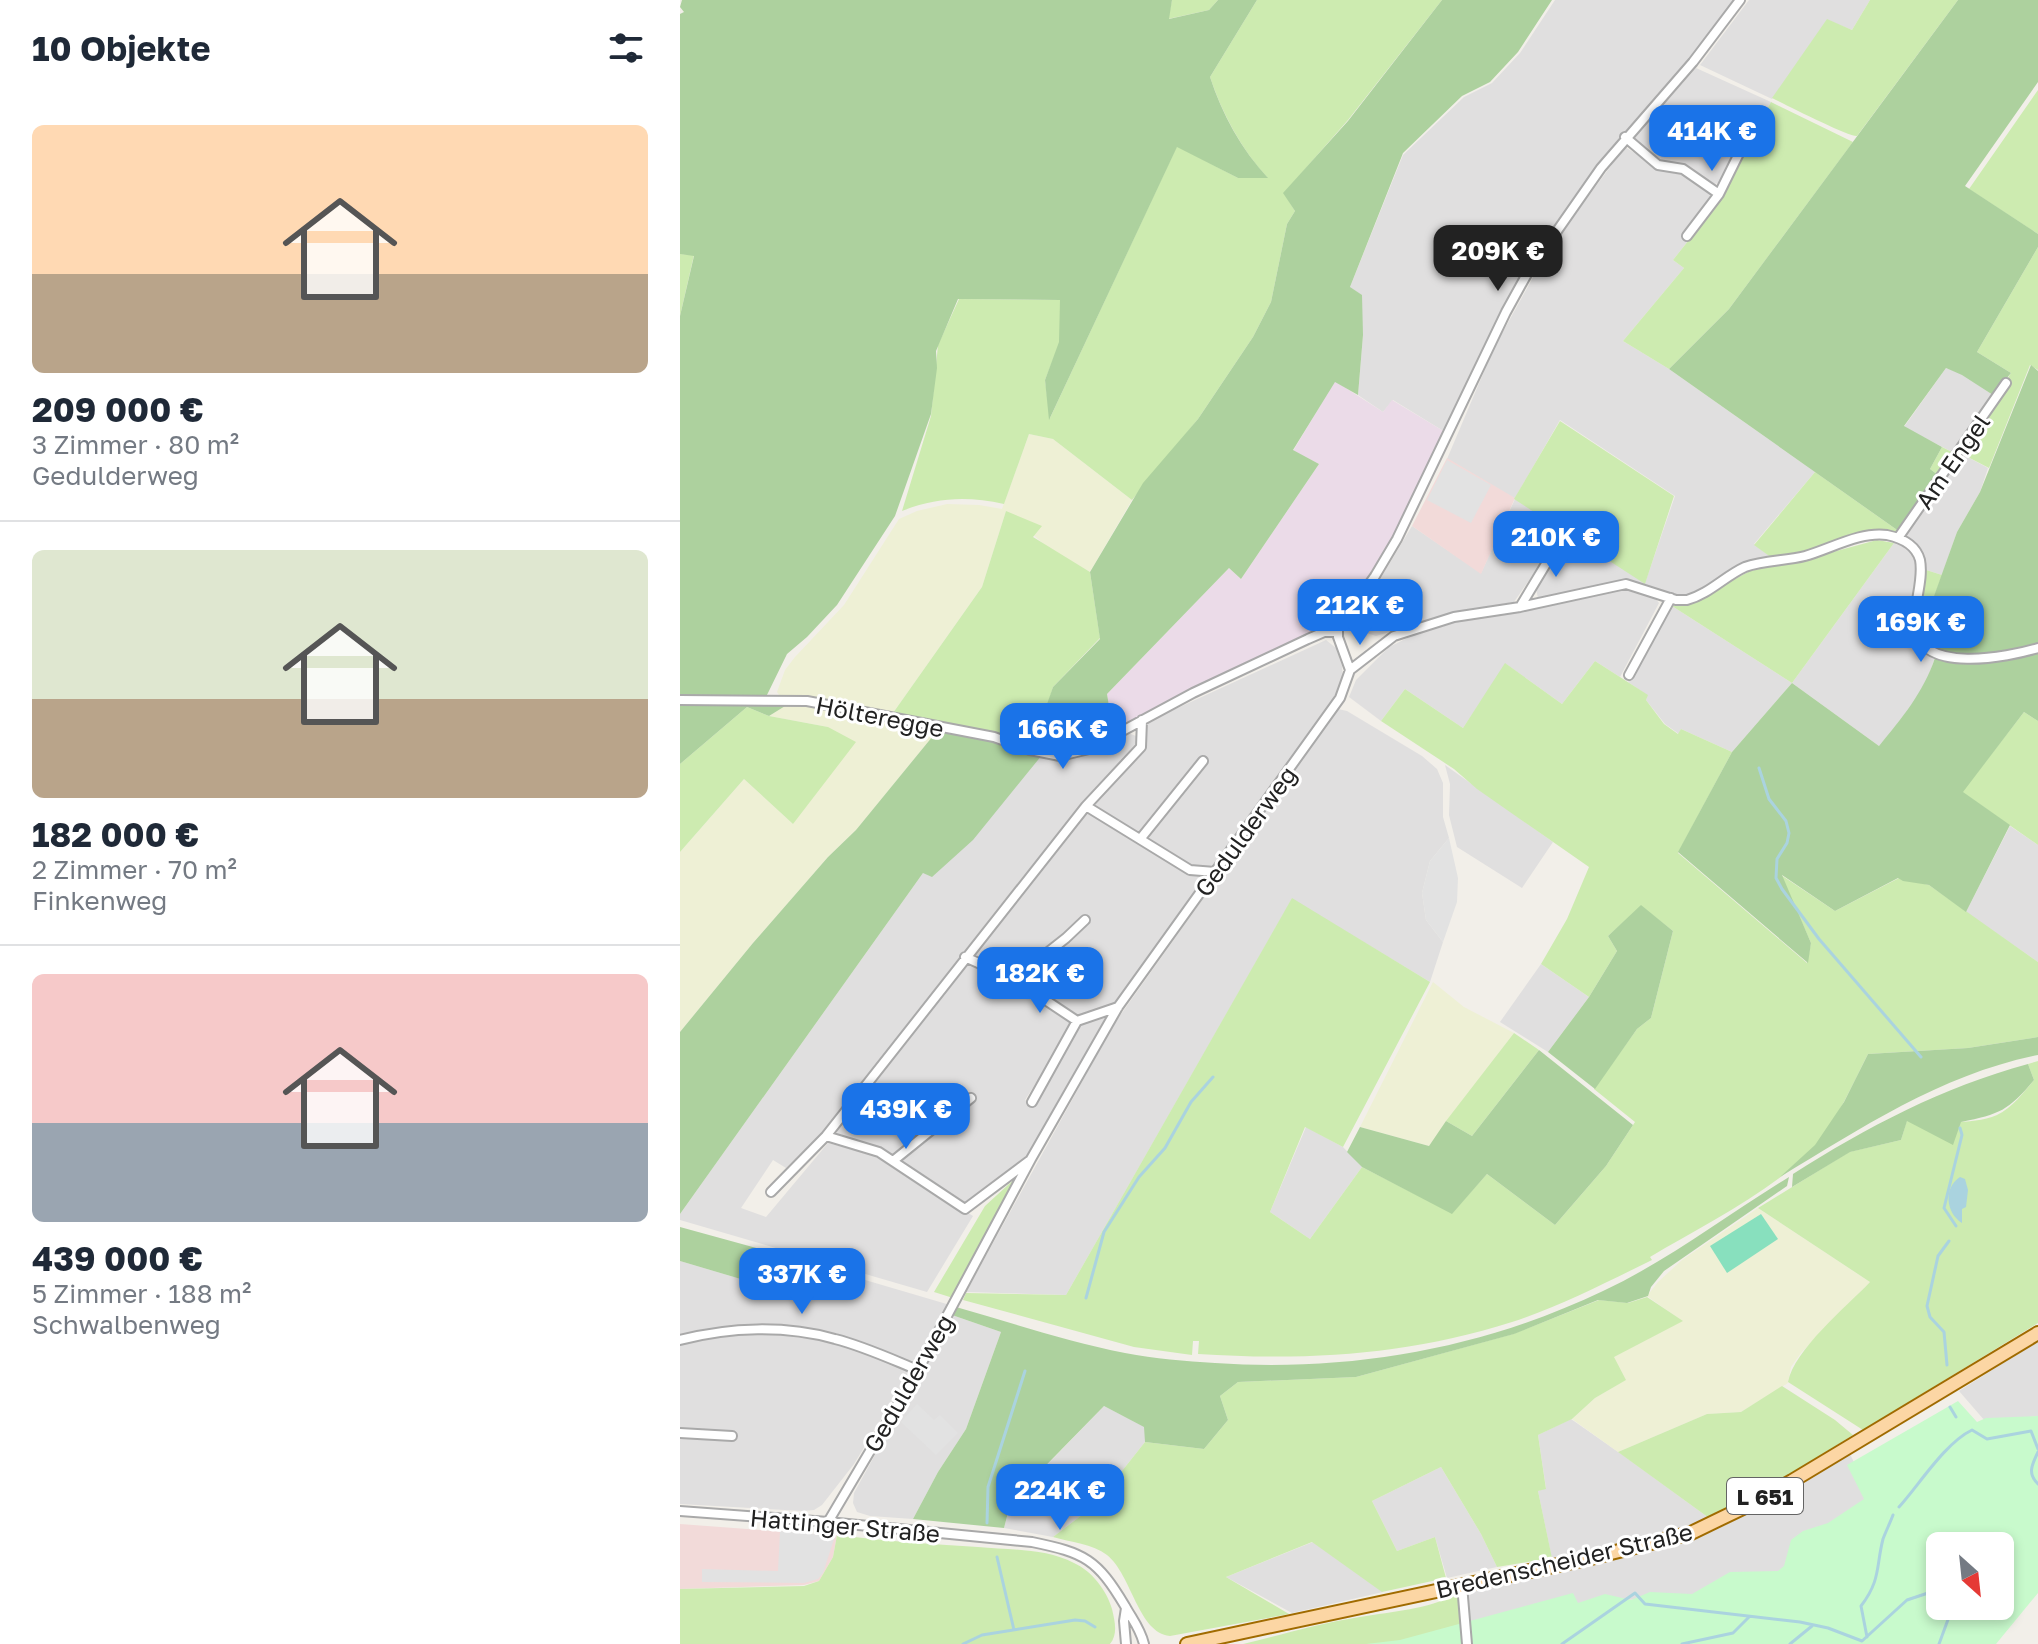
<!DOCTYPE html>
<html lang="de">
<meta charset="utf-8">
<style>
:root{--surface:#fff;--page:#f6f6f7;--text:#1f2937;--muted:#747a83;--line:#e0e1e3;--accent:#1a73e8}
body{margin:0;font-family:"Golos Text",sans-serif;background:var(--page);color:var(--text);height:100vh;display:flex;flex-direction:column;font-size:30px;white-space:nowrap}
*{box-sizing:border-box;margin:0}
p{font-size:26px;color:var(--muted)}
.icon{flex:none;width:44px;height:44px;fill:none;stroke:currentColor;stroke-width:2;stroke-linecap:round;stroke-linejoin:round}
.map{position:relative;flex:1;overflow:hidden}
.side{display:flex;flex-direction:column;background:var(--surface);width:680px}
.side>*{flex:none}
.needle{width:52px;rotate:153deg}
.buttons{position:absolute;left:1246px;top:1532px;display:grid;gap:16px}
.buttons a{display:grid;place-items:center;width:88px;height:88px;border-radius:12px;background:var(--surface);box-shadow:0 4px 12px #0003;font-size:40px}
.price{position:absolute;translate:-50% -68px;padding:0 18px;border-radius:16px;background:var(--accent);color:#fff;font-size:26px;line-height:52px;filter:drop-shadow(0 2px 4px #0008)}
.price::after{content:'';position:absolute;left:50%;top:48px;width:24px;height:18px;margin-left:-12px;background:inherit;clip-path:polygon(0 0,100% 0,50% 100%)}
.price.current{background:#222;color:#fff}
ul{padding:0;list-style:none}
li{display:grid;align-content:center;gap:16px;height:424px;padding:0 32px}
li+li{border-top:2px solid var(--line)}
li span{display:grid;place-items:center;height:248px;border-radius:12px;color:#555}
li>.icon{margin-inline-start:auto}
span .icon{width:144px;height:144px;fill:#fffc;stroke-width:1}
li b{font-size:34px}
h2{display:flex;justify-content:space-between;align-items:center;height:96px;padding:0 32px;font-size:34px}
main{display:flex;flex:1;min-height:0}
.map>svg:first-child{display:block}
.residential{fill:#e0dfdf}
.commercial{fill:#f2dad9}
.industrial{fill:#ebdbe8}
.farmland{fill:#eef0d5}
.grass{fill:#cdebb0}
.forest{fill:#add19e}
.park{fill:#c8facc;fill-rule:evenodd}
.pitch{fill:#88e0be}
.parking{fill:#e2e2e2}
.water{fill:#aad3df}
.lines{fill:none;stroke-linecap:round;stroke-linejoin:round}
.stream{stroke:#aad3df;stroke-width:3}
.street-casing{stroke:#a9a9a9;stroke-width:12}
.primary-casing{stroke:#a06b00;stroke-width:16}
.street{stroke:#fff;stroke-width:8}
.primary{stroke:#fcd6a4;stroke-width:12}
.labels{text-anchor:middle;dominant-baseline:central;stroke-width:6;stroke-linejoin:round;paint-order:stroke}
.shield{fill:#fff;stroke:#646464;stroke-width:2}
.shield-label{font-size:22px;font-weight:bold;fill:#222}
.street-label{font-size:24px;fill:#222;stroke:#fff}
</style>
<main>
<section class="side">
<h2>10 Objekte<svg class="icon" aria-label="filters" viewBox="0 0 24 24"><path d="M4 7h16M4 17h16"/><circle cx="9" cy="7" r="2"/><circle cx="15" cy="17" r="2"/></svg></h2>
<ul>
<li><span style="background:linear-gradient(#ffd9b3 60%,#b9a48a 0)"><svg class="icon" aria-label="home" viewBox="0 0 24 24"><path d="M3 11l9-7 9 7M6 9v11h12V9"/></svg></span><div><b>209 000 €</b><p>3 Zimmer · 80 m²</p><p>Gedulderweg</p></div></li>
<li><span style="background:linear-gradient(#dfe7d0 60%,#b9a48a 0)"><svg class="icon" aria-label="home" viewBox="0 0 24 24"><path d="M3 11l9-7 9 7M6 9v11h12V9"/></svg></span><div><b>182 000 €</b><p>2 Zimmer · 70 m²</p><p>Finkenweg</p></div></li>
<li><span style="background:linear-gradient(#f6c9c9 60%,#9aa5b1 0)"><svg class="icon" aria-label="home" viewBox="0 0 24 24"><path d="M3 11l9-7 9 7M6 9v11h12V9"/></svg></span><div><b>439 000 €</b><p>5 Zimmer · 188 m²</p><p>Schwalbenweg</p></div></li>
</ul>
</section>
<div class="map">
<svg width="1358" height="1644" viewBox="0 0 1358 1644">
<rect width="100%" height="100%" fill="#f2efe9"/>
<path class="residential" d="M 875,0 L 1056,0 L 1008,62 L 942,135 L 861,246 L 797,359 L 765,432 L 713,400 L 703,412 L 678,395 L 683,335 L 670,287 L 723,155 L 784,97 L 812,83 L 840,53 Z
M 1069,0 L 1190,0 L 1172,30 L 1147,20 L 1092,99 L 1020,65 Z
M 1016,68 L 1091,102 L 1081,120 L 1073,118 L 1039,183 L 1034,184 L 1003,163 L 981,161 L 951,141 Z
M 945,147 L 974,165 L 1004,174 L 1033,196 L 1001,236 L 1008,241 L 993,260 L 1004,268 L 943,341 L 989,369 L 1135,472 L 1074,544 L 1092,558 L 1008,596 L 991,597 L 965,584 L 937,582 L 858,598 L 856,589 L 889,534 L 965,583 L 995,496 L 880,420 L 835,498 L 883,531 L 834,602 L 773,613 L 696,636 L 668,627 L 690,596 L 732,526 L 801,573 L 835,499 L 767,459 L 814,348 L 867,252 Z
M 1266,368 L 1282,374 L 1313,395 L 1274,453 L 1224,427 Z
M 1280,453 L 1308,468 L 1300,492 L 1277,532 L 1262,575 L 1243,569 L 1239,550 L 1225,536 Z
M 1214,543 L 1223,545 L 1232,552 L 1237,564 L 1230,628 L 1238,651 L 1255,658 L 1246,683 L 1232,706 L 1199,746 L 1112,683 L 1052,752 L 1001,729 L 999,734 L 985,724 L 966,700 L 967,695 L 948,682 L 992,606 L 1112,683 Z
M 940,589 L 961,590 L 973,596 L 979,603 L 940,677 L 915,661 L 882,704 L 826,664 L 783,728 L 725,689 L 701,721 L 669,697 L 676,680 L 709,647 L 748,628 Z
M 646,640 L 656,648 L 662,666 L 663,679 L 656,694 L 553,844 L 533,869 L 510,868 L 410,805 L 465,748 L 467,722 Z
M 658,709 L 667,711 L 742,756 L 757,769 L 763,783 L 763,817 L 769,838 L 750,861 L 742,893 L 746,920 L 763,942 L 750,982 L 612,899 L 386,1295 L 286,1292 L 434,1024 Z
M 448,733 L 456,736 L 455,747 L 341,879 L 142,1133 L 106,1168 L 93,1160 L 61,1208 L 86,1217 L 148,1143 L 196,1155 L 293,1216 L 247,1292 L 0,1220 L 0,1214 L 243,873 L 362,755 L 380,760 Z
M 765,765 L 873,842 L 842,888 L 777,847 L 769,815 L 770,784 Z
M 406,809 L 510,872 L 530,874 L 435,1004 L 398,1019 L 338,979 L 385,936 L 333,976 L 288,957 Z
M 1330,826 L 1358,845 L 1358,962 L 1286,912 Z
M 285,962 L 333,981 L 395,1022 L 345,1100 L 353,1105 L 399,1023 L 432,1013 L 348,1157 L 289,1203 L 283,1203 L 222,1162 L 225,1155 L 297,1097 L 292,1094 L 214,1156 L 156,1135 L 157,1130 Z
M 861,964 L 909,997 L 868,1052 L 820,1022 Z
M 626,1127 L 663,1147 L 682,1167 L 630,1239 L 590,1212 Z
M 80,1249 L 270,1305 L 174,1464 L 142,1505 L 134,1510 L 123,1511 L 0,1504 L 0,1261 L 64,1280 Z
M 272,1315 L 321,1332 L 286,1429 L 258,1472 L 233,1519 L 190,1516 L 177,1512 L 173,1503 L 174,1493 Z
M 1358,1341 L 1358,1416 L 1305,1421 L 1279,1391 Z
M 424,1406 L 465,1427 L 467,1435 L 465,1442 L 415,1505 L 373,1537 L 324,1528 L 331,1502 Z
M 891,1419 L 944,1456 L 1029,1518 L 1000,1529 L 872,1559 L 858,1491 L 866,1488 L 858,1435 Z
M 1170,1454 L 1196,1508 L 1112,1571 L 1006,1596 L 901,1603 L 854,1609 L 787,1623 L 784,1592 L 878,1573 L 1010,1540 L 1040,1528 Z
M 761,1467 L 801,1534 L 817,1567 L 767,1578 L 755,1537 L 717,1551 L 692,1501 Z
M 633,1542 L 703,1592 L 612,1613 L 546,1577 Z"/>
<path class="commercial" d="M 767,458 L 835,498 L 801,574 L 732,526 Z
M 0,1524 L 133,1534 L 157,1535 L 153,1557 L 139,1581 L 124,1585 L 0,1589 Z"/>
<path class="industrial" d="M 655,381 L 703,412 L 712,400 L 765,432 L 715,535 L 686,582 L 664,612 L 645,626 L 433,730 L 427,694 L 549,568 L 561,579 L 639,464 L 613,451 Z"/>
<path class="farmland" d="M 349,434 L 373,439 L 452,500 L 410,572 L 367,547 L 326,511 L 302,587 L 213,713 L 131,698 L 100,696 L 97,692 L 105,670 L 115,657 L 164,605 L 219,519 L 237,511 L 267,504 L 299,505 L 322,509 Z
M 110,703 L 159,709 L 257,731 L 176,830 L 148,857 L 73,943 L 0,1032 L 0,852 L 64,779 L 113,824 L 148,727 L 89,716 Z
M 753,982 L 784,1007 L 834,1033 L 749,1146 L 680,1127 Z
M 1078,1208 L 1190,1282 L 1121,1353 L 1111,1367 L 1108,1383 L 1061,1412 L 1027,1414 L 938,1452 L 892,1419 L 915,1398 L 945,1380 L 933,1357 L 1002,1321 L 967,1296 L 978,1282 L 1002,1260 Z"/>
<path class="grass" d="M 492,0 L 538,0 L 529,10 L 488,19 Z
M 577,0 L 762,0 L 668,120 L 604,193 L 615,211 L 607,224 L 591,302 L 573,337 L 518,419 L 452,500 L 373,439 L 349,434 L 324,504 C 288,496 257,497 222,511 L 251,416 L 258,345 L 279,299 L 380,300 L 380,342 L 365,380 L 370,418 L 497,146 L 558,178 L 587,177 C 561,149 542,113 530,77 Z
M 1190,0 L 1278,0 L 1177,136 C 1169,137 1106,105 1092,98 L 1147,19 L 1172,30 Z
M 1358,90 L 1358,234 L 1289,189 Z
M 1091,102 L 1173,142 L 1049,309 L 989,369 L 943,341 L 1004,268 L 993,260 L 1043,197 L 1079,119 L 1081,120 Z
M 1358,247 L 1358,370 L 1350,365 L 1309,468 L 1280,453 L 1331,373 L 1297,352 Z
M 0,254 L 14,255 L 0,316 Z
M 880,421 L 994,496 L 965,584 L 834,499 Z
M 1262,447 L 1274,453 L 1258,475 L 1250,469 Z
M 1135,472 L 1220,532 L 1194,530 L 1120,553 L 1092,558 L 1074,545 Z
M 326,511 L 362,526 L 353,537 L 410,572 L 420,638 L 373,687 L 367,707 L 342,728 L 342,743 L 315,734 L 213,713 L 302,587 Z
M 1197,540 L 1214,543 L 1112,683 L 992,606 L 1009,604 L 1070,571 L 1138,556 Z
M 1243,569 L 1262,575 L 1249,611 L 1238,612 Z
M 915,661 L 968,695 L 966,700 L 984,724 L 998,734 L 1001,729 L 1052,752 L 998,853 L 1127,963 L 1131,943 L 1101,875 L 1155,911 L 1219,878 L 1249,885 L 1358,962 L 1358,1037 L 1288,1048 L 1188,1054 C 1172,1085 1158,1119 1135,1146 C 1096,1190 1022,1226 970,1257 L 972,1260 C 927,1282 881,1306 832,1322 C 728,1355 627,1361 518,1354 L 519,1341 L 513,1341 L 512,1355 L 454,1347 L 283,1300 L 286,1293 L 386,1295 L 612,898 L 750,982 L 663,1147 L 625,1127 L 590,1212 L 630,1239 L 682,1167 L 772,1213 L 807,1174 L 875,1225 L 926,1166 L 955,1122 L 914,1089 L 957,1029 L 971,1018 L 993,931 L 961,906 L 928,936 L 937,951 L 909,997 L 861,964 L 887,919 L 909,867 L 797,789 L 774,769 L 701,721 L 725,689 L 783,728 L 825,663 L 882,704 Z
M 67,707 L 89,716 L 148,727 L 176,742 L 113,824 L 64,779 L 0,852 L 0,764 Z
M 1344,712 L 1358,721 L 1358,845 L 1282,792 Z
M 834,1033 L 859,1050 L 792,1136 L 766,1121 Z
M 1358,1061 L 1358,1323 L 1183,1430 L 1108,1382 C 1114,1350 1166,1307 1190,1282 L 1078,1208 L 1169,1152 L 1221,1140 L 1227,1120 C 1255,1121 1290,1126 1317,1115 C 1332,1108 1344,1092 1354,1080 L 1348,1064 Z
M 341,1173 L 273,1298 L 254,1292 L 305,1206 Z
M 967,1297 L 1003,1321 L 934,1357 L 946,1380 L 915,1398 L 892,1419 L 858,1435 L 866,1489 L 858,1491 L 872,1558 L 817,1567 L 801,1534 L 761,1467 L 692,1501 L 717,1551 L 755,1537 L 766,1578 L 702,1592 L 632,1542 L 546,1577 L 609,1614 L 490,1636 C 458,1633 452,1575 427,1555 C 413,1544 390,1542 373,1537 L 415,1505 L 465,1442 L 524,1449 L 548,1420 L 540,1396 L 558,1382 L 676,1377 L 833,1334 L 919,1300 L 948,1303 Z
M 1102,1386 L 1155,1420 L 1173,1435 L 1115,1471 L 1029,1518 L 938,1452 L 1027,1414 L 1061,1412 Z
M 157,1535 C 204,1541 251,1544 298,1547 C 330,1550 365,1548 394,1563 C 412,1571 427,1591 432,1609 C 435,1622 438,1634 430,1644 L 0,1644 L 0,1589 L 124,1586 L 139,1581 L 153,1557 Z
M 777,1594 L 785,1644 L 563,1644 C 601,1635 640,1623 680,1617 C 714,1611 746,1610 777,1594 Z"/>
<path class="forest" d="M 2,0 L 492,0 L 489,19 L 529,10 L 538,0 L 577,0 L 530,77 C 542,114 561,149 588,178 L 558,178 L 497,147 L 369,420 L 365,380 L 379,342 L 380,300 L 278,299 L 256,351 L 257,368 L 251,414 L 215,516 L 157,605 L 127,637 L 107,654 L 86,697 L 110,703 L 89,716 L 67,707 L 0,764 L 0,316 L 14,256 L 0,254 L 0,14 L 4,12 L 0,7 Z
M 762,0 L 872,0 L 838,52 L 810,82 L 782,96 L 723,153 L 670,287 L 682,295 L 683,335 L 678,395 L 655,382 L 613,450 L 639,464 L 561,579 L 549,568 L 427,694 L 433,730 C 395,751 383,752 342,743 L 341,728 L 366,707 L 373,687 L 420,639 L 410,572 L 463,483 L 518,419 L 573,337 L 591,302 L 607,224 L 615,211 L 603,193 L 668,121 Z
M 1278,0 L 1358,0 L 1358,82 L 1285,186 L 1358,234 L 1358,247 L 1297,352 L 1331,373 L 1313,395 L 1282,375 L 1266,368 L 1224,426 L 1262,447 L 1250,469 L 1258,475 L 1220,532 L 989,369 L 1049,309 Z
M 1351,365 L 1358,371 L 1358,647 C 1326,653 1261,671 1241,637 C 1237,630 1238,620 1238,612 L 1249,610 L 1277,532 L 1300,492 Z
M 1358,652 L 1358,721 L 1344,712 L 1283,792 L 1330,825 L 1286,912 L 1249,885 L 1223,881 L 1218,878 L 1155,911 L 1102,875 L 1131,943 L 1128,963 L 998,852 L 1052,752 L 1112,683 L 1199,746 C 1222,718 1243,693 1255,658 L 1280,661 Z
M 257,731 L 312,740 L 362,755 L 293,840 L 252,877 L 243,873 L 0,1214 L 0,1032 L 73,943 L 148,857 L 176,830 Z
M 961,905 L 993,931 L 971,1018 L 957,1029 L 915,1089 L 868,1052 L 909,997 L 937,951 L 928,936 Z
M 1358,1037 L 1358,1055 C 1263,1074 1181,1128 1100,1177 L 1135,1145 L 1164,1102 L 1188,1054 L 1288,1048 Z
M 859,1050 L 953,1125 L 926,1166 L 875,1225 L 807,1174 L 772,1214 L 682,1167 L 667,1152 L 680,1127 L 749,1146 L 766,1121 L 792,1136 Z
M 1348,1064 L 1354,1080 C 1328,1111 1320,1114 1281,1122 L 1273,1145 L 1227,1121 L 1221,1140 L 1170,1152 L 1112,1187 L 1113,1174 C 1187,1127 1263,1087 1348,1064 Z
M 1109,1177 L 1107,1186 L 984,1271 L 971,1287 L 968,1296 L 947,1303 L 918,1300 L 834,1334 L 676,1377 L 558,1382 L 540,1396 L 548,1420 L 524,1449 L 465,1442 L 464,1427 L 424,1406 L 331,1501 L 324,1528 L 233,1519 L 258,1472 L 286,1429 L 321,1332 L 272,1315 L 276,1307 C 332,1323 388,1342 445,1353 C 475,1359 505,1361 535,1363 C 669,1372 802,1349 923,1291 C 989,1260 1047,1215 1109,1177 Z
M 0,1227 L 80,1249 L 64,1280 L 0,1261 Z"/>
<path class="park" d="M 1278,1401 L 1297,1422 L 1306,1418 L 1358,1416 L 1358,1593 L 1316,1644 L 686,1644 L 720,1640 L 893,1593 L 898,1603 L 925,1594 L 951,1600 L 970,1592 L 1012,1594 L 1050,1572 L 1098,1571 L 1104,1566 L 1111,1540 L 1123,1531 L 1148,1523 L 1184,1499 L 1167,1465 ZM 1260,1546 L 1320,1546 L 1320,1606 L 1260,1606 Z"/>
<path class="pitch" d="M 1081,1214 L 1098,1239 L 1047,1273 L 1030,1246 Z"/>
<path class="parking" d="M 767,460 L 811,485 L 791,523 L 747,500 Z
M 769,838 L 778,878 L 777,902 L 763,942 L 746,920 L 742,893 L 750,861 Z
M 237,1404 L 254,1420 L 260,1415 L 278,1433 L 256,1455 L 221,1422 Z
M 100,1531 L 155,1536 L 143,1573 L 138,1579 L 124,1583 L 22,1582 L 22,1569 L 98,1571 Z"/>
<path class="water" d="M 1280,1177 L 1285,1179 L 1288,1190 L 1286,1207 L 1282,1209 L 1282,1223 C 1266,1213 1263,1188 1280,1177 Z"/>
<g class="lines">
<path class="stream" d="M 1079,768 L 1089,799 L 1106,821 L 1109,833 L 1107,843 L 1097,859 L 1096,878 L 1102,889 L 1139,939 L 1241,1057
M 1276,1226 L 1264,1208 L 1282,1135 L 1280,1128
M 406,1298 L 424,1232 L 459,1177 L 485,1148 L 511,1102 L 533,1077
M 1267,1365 L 1264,1332 L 1250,1317 L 1247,1306 L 1258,1256 L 1269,1241
M 1270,1407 L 1276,1417
M 1358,1452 C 1352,1465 1347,1473 1358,1484
M 1219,1507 C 1239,1485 1265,1443 1292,1430 L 1307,1439 L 1351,1431 L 1358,1449
M 307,1523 L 308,1487 L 345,1371
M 317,1557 L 334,1630
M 1187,1637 L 1181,1606 C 1201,1580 1196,1566 1203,1539 C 1206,1531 1210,1523 1213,1515
M 283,1644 L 302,1635 L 395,1620 L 405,1621 L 415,1627
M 882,1644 L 955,1593 L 965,1604 L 1120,1622 L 1148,1628 L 1182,1641 L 1227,1600 L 1260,1589
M 1002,1644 L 1053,1633 L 1069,1617
M 1110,1644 L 1132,1626
M 1259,1644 L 1273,1606"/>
<defs>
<path id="street" d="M 945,137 L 978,165 L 1003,169 L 1039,194
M 1007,236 L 1039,194 L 1075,121
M 1218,538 L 1326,383
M 840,607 L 884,534
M 670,670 L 714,636 L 774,617 L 840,607 L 946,584 L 996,600 L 1007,600 C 1029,594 1045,576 1065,567 C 1084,560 1106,561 1125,556 C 1150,549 1181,531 1207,535 C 1221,538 1236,545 1240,560 C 1244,581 1233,605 1235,626 C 1240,675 1328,657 1358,648
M 949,675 L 991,598
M 0,700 L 127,701 L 314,737 L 350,750 L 380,756 L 409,749 L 513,693 L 628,639 L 644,632 L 657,632
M 406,806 L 510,870 L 535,872
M 461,838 L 523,761
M 285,957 L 334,979 L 397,1021 L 438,1007
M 334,979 L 386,938 L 405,920
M 352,1102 L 397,1021
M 146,1136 L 199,1152 L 285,1209 L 349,1161
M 213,1161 L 291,1098
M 91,1192 L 146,1136 L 406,806 L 461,747 L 462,720
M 0,1340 C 50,1327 105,1325 155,1339 C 183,1346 211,1359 238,1370
M 0,1433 L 52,1436
M 0,1511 L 148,1522 L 352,1542 C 405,1553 417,1559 445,1606 C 452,1619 460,1628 464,1644
M 148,1522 L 238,1370 L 351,1159 L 438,1007 L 660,698 L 670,670 L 658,637 L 658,628 L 695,576 L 717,539 L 826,312 L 847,274 L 921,168 L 1013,62 L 1060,0
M 782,1585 L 787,1644
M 446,1608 L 444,1621 L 446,1644"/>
<path id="primary" d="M 507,1644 L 911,1558 L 1011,1533 L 1069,1505 L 1112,1481 L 1358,1333"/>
</defs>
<use href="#street" class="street-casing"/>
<use href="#primary" class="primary-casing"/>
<use href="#street" class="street"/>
<use href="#primary" class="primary"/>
</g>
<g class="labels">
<rect class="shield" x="1047" y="1478" width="76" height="36" rx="6"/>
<g class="shield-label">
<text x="1085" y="1496">L 651</text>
</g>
<g class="street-label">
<text transform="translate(1272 461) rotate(-55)">Am Engel</text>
<text transform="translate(200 716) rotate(11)">Hölteregge</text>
<text transform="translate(565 831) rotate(-54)">Gedulderweg</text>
<text transform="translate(228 1383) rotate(-60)">Gedulderweg</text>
<text transform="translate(165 1525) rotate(5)">Hattinger Straße</text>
<text transform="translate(884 1560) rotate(-13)">Bredenscheider Straße</text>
</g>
</g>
</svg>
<div class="buttons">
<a><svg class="needle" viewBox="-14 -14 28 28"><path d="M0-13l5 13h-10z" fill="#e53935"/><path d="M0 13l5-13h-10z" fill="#747a83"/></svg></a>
</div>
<b class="price" style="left:1032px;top:173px">414K €</b>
<b class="price current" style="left:818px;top:293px">209K €</b>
<b class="price" style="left:876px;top:579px">210K €</b>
<b class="price" style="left:680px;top:647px">212K €</b>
<b class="price" style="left:1241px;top:664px">169K €</b>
<b class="price" style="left:383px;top:771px">166K €</b>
<b class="price" style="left:360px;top:1015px">182K €</b>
<b class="price" style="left:226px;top:1151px">439K €</b>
<b class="price" style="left:122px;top:1316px">337K €</b>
<b class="price" style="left:380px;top:1532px">224K €</b>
</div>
</main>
